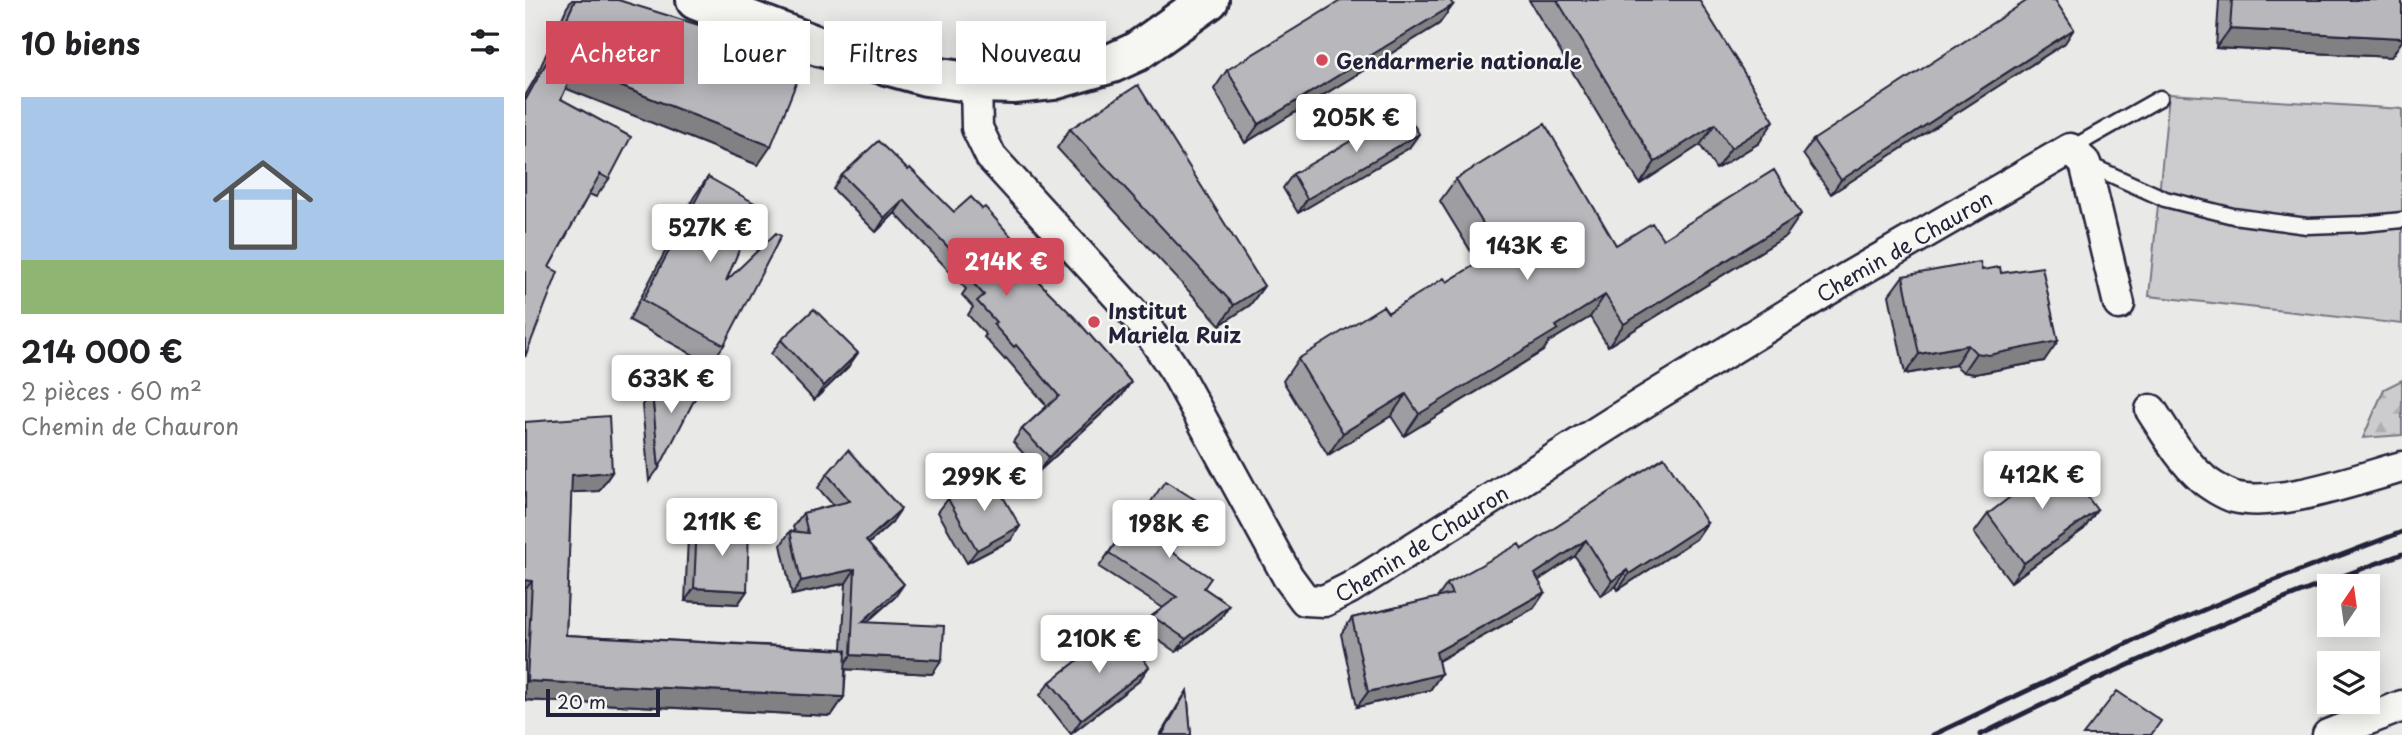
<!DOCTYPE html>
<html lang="fr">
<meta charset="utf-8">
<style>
:root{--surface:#fff;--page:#f6f6f6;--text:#202124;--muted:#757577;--accent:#d1495b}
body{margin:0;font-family:"Playpen Sans",sans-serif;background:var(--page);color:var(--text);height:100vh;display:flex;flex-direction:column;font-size:26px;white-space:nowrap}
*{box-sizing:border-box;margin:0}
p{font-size:23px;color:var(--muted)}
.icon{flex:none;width:38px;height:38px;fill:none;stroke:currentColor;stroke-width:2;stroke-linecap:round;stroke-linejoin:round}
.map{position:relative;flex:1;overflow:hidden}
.details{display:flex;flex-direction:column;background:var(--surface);width:525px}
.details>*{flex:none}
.top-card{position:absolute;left:21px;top:21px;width:665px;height:63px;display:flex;gap:14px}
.needle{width:46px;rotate:13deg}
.buttons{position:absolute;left:1792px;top:574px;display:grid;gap:14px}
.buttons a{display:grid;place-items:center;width:63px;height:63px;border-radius:0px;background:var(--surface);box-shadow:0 4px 18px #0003;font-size:35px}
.scale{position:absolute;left:21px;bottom:18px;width:114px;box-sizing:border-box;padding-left:7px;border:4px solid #22223b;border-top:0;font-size:19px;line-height:24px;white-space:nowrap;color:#22223b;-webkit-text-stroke:5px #f6f6f2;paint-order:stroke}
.price{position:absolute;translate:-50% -60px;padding:0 16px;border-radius:7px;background:#fff;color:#222;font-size:23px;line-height:46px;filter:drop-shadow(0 2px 4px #0008)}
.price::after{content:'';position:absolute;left:50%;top:42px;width:21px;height:16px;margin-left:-10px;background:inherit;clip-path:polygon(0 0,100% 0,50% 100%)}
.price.on{background:var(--accent);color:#fff}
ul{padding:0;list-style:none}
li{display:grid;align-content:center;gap:14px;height:371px;padding:0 21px}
li span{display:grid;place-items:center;height:217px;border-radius:0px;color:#555}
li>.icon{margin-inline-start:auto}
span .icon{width:126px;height:126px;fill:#fffc;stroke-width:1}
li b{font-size:30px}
h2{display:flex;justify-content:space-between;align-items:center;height:84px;padding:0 21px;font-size:30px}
.tag{padding:0 24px;border-radius:0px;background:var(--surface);box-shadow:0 4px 18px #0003;font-size:24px;line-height:63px}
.tag.on{background:var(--accent);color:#fff}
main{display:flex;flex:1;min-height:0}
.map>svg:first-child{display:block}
.green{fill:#ccccce;stroke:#777784;stroke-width:2}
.forest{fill:url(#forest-firs);stroke:#777784;stroke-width:2}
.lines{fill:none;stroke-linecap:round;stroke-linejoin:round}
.lane-casing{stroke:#22223b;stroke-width:19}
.street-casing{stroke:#22223b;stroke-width:35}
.secondary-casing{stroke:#22223b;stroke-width:44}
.lane{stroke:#f6f6f2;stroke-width:14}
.street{stroke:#f6f6f2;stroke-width:30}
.secondary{stroke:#f6f6f2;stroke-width:38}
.rail{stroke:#22223b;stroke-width:5}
.wall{fill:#9e9ea2;stroke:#22223b;stroke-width:2}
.shaded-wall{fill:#818184;stroke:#22223b;stroke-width:2}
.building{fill:#b8b8bc;stroke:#22223b;stroke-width:2}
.poi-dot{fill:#d1495b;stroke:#f6f6f2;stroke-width:2.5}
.labels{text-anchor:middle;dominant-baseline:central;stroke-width:5;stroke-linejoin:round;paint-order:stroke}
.poi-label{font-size:21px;font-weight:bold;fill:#22223b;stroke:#f6f6f2;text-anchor:start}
.street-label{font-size:21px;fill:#22223b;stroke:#f6f6f2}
</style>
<main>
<section class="details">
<h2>10 biens<svg class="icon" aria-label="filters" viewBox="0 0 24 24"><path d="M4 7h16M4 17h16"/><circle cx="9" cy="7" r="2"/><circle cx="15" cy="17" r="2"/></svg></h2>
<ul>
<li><span style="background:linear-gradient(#a9c7e8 75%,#8fb573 0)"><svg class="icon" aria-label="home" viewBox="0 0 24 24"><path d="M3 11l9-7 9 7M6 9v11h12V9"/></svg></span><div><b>214 000 €</b><p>2 pièces · 60 m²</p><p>Chemin de Chauron</p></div></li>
</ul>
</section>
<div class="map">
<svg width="1877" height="735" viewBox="0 0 1877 735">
<defs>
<pattern id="forest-firs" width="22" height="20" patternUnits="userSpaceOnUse" patternTransform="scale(1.75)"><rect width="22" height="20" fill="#ccccce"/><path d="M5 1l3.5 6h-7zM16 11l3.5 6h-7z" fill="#afafb2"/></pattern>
</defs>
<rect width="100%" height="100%" fill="#e9e9e7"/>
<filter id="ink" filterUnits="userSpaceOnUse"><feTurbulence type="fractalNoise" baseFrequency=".0143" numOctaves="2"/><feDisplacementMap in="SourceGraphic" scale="14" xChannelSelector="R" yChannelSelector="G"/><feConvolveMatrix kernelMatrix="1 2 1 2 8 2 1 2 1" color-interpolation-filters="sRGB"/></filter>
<g filter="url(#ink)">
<path class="green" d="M 1644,94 L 1877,109 L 1877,324 L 1624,296 Z"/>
<path class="forest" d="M 1877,380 L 1877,435 L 1838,438 L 1859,389 Z"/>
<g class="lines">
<defs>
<path id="lane" d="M 1545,149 L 1635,98
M 1560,163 L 1640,199 L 1708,216 L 1782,226 L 1838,224 L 1877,220"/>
<g id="street">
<path id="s1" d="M 451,83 L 452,128 L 466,157 L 621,327 L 651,372 L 763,577 L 780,600 L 799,601 L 825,588 L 1118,403 L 1322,278 L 1545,149 L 1560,163 L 1594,304"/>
<path d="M 1626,410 C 1641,433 1656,460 1677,478 C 1684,485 1700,494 1709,497 C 1754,508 1832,479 1877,467"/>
<path d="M 1803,735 L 1877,706"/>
</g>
<path id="secondary" d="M 171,0 L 293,46 L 401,76 L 451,83 L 489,84 L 528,80 L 587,63 L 611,52 L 684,0"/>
</defs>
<use href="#lane" class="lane-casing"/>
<use href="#street" class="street-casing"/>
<use href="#secondary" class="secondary-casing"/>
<use href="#lane" class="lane"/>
<use href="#street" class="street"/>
<use href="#secondary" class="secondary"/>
<path class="rail" d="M 1408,735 L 1631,630 L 1740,584 L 1877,532
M 1455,735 C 1592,667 1733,606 1877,554"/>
</g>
<path class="wall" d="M 47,0 L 93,0 L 251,61 L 233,165 L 41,88 L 36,99 L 84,179 L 71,197 L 64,194 L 24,267 L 0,357 L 0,96 L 12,75 L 42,7 Z
M 1004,0 L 1174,0 L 1234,143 L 1191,169 L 1175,145 L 1115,184 Z
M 1694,0 L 1877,0 L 1877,41 L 1866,57 L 1691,48 Z
M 928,5 L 914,24 L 720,143 L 689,89 L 702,70 Z
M 1540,43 L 1306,194 L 1278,154 L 1288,140 Z
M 545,129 L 739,286 L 725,305 L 695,325 L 532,148 Z
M 884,148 L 773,213 L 758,188 L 768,174 Z
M 383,170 L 429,212 L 487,248 L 507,269 L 505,272 L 606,382 L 597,395 L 514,471 L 488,442 L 497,429 L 522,406 L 481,358 L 480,360 L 459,337 L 461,335 L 443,315 L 448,307 L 437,295 L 441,289 L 370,213 L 351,232 L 308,189 L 317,175 Z
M 183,177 L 201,281 L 199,345 L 185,364 L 104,320 L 169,197 Z
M 931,179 L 1091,245 L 1138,239 L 1261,236 L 1083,346 L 1065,317 L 1024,342 L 1018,351 L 879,436 L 866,416 L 803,455 L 758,381 L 773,359 L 922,282 L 953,263 L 915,201 Z
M 1457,270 L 1476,273 L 1519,361 L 1450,374 L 1438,372 L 1430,365 L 1380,374 L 1364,295 L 1378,276 Z
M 256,340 L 323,367 L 289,400 L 246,354 Z
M 127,391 L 134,468 L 124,481 L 117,405 Z
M 0,422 L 87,472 L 74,491 L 46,492 L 41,635 L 317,649 L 321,583 L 267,595 L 256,545 L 265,531 L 270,532 L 268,527 L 278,513 L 308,505 L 293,488 L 302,474 L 367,522 L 343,544 L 370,597 L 342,622 L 417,660 L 407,674 L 321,669 L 319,697 L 306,716 L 0,700 Z
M 423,499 L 495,526 L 486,540 L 442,563 L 413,512 Z
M 1572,510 L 1559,529 L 1486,582 L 1449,533 L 1463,514 Z
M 606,520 L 647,552 L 679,588 L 704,605 L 695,619 L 651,652 L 618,630 L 627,616 L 638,608 L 574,567 Z
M 1182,523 L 1171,539 L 1093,590 L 1091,586 L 1076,596 L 1050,556 L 1014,580 L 1009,608 L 913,661 L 916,674 L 905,690 L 832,707 L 816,634 L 827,618 L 912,598 L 922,584 L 997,549 Z
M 172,525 L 222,591 L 213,604 L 160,601 L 163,538 Z
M 614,681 L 546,734 L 515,695 L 525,682 Z
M 662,691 L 666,735 L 635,735 L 653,705 Z"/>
<path class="shaded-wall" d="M 928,5 L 914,24 L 720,143 L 734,124 Z
M 1549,29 L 1540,43 L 1306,194 L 1316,180 Z
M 1705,29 L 1877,38 L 1877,41 L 1866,57 L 1691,48 Z
M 50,68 L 246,146 L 233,165 L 37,87 Z
M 1249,121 L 1234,143 L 1191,169 L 1206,148 Z
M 1190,124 L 1175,145 L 1115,184 L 1130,162 Z
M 894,134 L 884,148 L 773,213 L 782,199 Z
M 379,200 L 370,213 L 351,232 L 360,218 Z
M 1276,214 L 1261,236 L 1083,346 L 1099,324 Z
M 739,286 L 725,305 L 695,325 L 709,305 Z
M 1080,295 L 1065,317 L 1024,342 L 1018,351 L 879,436 L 894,414 L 1031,326 Z
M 1533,341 L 1519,361 L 1450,374 L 1438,372 L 1451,353 Z
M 1443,345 L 1430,365 L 1380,374 L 1394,354 Z
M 333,353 L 323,367 L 289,400 L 299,386 Z
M 606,382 L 597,395 L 514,471 L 524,457 Z
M 881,394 L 866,416 L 803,455 L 818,433 Z
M 87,472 L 74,491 L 34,493 L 47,475 Z
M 376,509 L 367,522 L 332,554 L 341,541 Z
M 1572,510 L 1559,529 L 1486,582 L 1499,563 Z
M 1182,523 L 1171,539 L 1093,590 L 1104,574 Z
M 495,526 L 486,540 L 442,563 L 452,550 Z
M 1061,540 L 1050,556 L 999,590 L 1010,574 Z
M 330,569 L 321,583 L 267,595 L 276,581 Z
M 1102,570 L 1091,586 L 1076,596 L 1087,581 Z
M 0,580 L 7,581 L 0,590 Z
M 379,584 L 370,597 L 327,635 L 337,622 Z
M 169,588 L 222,591 L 213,604 L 160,601 Z
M 1020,592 L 1009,608 L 900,668 L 911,652 Z
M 704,605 L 695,619 L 651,652 L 661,639 Z
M 326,655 L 417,660 L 407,674 L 316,669 Z
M 624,667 L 614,681 L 546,734 L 556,720 Z
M 916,674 L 905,690 L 832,707 L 843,692 Z
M 2,681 L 319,697 L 306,716 L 0,700 L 0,684 Z"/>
<path class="building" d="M 50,0 L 93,0 L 232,43 L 255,53 L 251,61 L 276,71 L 246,146 L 50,68 L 36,99 L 106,137 L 84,179 L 75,174 L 24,267 L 33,272 L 0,357 L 0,101 L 25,56 Z
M 817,0 L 925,0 L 928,5 L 734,124 L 702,70 Z
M 1032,0 L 1174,0 L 1249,121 L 1206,148 L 1190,124 L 1130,162 Z
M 1503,0 L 1530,0 L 1549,29 L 1316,180 L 1288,140 Z
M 1707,0 L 1877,0 L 1877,38 L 1705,29 Z
M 613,85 L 739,286 L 709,305 L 545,129 Z
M 880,110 L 894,134 L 782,199 L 768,174 Z
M 1020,124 L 1091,245 L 1127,223 L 1138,239 L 1249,170 L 1276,214 L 1099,324 L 1080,295 L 1031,326 L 1033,329 L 894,414 L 881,394 L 818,433 L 773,359 L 858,306 L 863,313 L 919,278 L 922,282 L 974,250 L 931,179 Z
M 353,141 L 383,170 L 385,168 L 429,212 L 446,197 L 457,209 L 460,207 L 491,242 L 486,247 L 507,269 L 504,272 L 550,318 L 606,382 L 524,457 L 497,429 L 534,396 L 491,345 L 489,347 L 468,324 L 471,322 L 452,301 L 459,295 L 447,282 L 452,278 L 379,200 L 360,218 L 317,175 Z
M 183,177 L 233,205 L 201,281 L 251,233 L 256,236 L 199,345 L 118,300 Z
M 1455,262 L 1457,270 L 1475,267 L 1476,273 L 1517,267 L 1533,341 L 1464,355 L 1451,353 L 1443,345 L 1394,354 L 1378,276 Z
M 289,309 L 333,353 L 299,386 L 256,340 Z
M 176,387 L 163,412 L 134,468 L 127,391 Z
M 84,416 L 87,472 L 47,475 L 41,635 L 321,650 L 319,697 L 2,681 L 7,581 L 0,580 L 0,422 Z
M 323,450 L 376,509 L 341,541 L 379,584 L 337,622 L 419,626 L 417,660 L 326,655 L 330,569 L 276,581 L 265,531 L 283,533 L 278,513 L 325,501 L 302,474 Z
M 1139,457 L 1182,523 L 1104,574 L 1102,570 L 1087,581 L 1061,540 L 1010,574 L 1020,592 L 911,652 L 916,674 L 843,692 L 827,618 L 927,594 L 922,584 L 994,544 L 997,549 Z
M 1535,459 L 1572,510 L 1499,563 L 1463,514 Z
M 466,476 L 495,526 L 452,550 L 423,499 Z
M 640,481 L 679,505 L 647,552 L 686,578 L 679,588 L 704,605 L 661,639 L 627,616 L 652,597 L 584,553 L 606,520 L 607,521 L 617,507 L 621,509 Z
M 172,525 L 224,528 L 222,591 L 169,588 Z
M 585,635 L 591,644 L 602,636 L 624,667 L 556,720 L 525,682 Z
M 662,691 L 666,735 L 637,735 Z
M 1592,691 L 1636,721 L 1626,735 L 1558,735 Z"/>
</g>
<g class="poi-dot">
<circle cx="797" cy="60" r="7"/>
<circle cx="569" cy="322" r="7"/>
</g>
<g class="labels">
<g class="poi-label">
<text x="811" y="60">Gendarmerie nationale</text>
<text x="583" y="310">Institut<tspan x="583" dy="24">Mariela Ruiz</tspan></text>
</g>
<g class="street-label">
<text stroke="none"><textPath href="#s1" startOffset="1323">Chemin de Chauron</textPath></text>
<text stroke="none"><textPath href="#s1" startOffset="756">Chemin de Chauron</textPath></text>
</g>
</g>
</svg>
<div class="buttons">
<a><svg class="needle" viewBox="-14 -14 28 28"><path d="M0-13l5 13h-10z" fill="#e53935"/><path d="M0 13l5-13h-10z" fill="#757577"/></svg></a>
<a><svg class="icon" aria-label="layers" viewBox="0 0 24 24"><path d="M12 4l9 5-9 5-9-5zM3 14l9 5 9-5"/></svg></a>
</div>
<div class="scale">20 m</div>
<b class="price" style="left:831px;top:154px">205K €</b>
<b class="price" style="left:185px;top:264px">527K €</b>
<b class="price" style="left:1002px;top:282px">143K €</b>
<b class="price on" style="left:481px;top:298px">214K €</b>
<b class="price" style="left:146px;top:415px">633K €</b>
<b class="price" style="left:1517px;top:511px">412K €</b>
<b class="price" style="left:459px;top:513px">299K €</b>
<b class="price" style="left:197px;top:558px">211K €</b>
<b class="price" style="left:644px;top:560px">198K €</b>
<b class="price" style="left:574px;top:675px">210K €</b>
<div class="top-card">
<a class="tag on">Acheter</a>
<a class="tag">Louer</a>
<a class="tag">Filtres</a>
<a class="tag">Nouveau</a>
</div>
</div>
</main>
